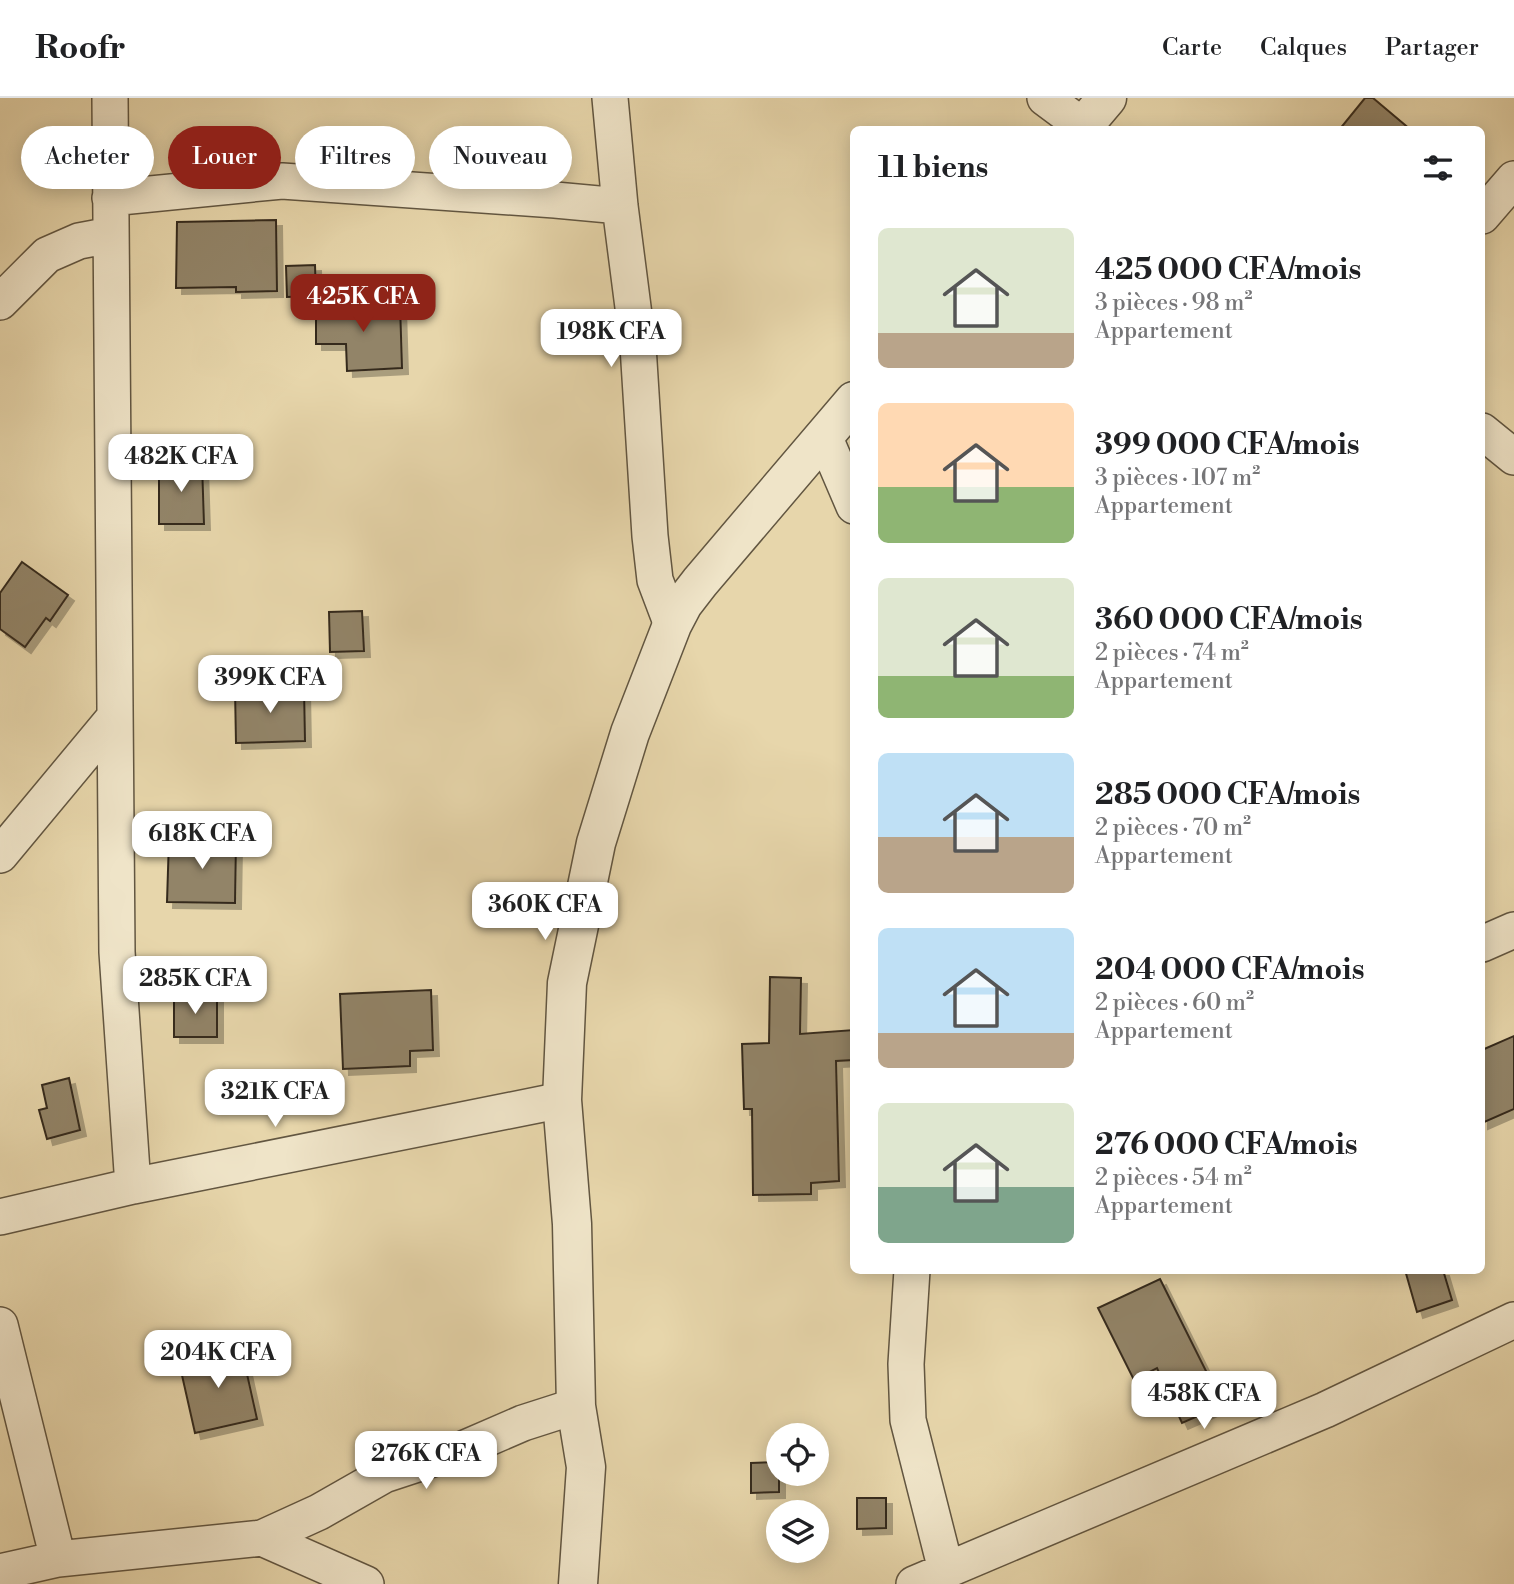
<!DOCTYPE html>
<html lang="fr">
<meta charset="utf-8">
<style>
:root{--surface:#fff;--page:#f2f2f2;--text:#202124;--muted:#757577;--line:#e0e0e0;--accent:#8f2418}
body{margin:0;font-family:"Libre Bodoni",serif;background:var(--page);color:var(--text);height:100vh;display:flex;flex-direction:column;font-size:26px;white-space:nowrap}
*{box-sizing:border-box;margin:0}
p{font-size:23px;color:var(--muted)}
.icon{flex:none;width:38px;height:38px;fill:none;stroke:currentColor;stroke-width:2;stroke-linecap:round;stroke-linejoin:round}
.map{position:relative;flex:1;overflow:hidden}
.panel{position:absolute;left:850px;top:28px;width:635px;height:1148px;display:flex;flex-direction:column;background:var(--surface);border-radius:10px;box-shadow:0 4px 18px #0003}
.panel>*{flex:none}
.banner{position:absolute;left:21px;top:28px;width:665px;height:63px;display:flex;gap:14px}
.buttons{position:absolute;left:766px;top:1325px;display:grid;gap:14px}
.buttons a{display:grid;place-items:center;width:63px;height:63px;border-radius:50%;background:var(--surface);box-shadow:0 4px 18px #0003;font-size:35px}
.price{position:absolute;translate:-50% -60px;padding:0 16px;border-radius:14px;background:#fff;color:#222;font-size:23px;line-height:46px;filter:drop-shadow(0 2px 4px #0008)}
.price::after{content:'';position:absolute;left:50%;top:42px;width:21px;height:16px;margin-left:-10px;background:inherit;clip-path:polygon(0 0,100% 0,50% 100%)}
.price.current{background:var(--accent);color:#fff}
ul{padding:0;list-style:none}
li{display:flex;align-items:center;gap:21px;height:175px;padding:0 28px}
li span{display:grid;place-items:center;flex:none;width:196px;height:140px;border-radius:10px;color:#555}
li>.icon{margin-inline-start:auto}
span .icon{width:84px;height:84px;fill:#fffc;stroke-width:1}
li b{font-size:30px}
h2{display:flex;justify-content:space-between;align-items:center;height:84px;padding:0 28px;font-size:30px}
.pill{padding:0 24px;border-radius:32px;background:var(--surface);box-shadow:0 4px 18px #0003;font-size:24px;line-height:63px}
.pill.current{background:var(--accent);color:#fff}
header{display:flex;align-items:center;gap:42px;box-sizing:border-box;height:98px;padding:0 35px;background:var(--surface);border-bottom:2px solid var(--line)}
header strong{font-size:33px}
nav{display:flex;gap:38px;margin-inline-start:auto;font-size:24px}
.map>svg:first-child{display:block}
.building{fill:#928467;stroke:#362b1e;stroke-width:2;filter:url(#shadow)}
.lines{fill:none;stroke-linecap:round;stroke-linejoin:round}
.minor-casing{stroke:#625641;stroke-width:38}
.tertiary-casing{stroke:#625641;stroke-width:41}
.minor{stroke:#efe4c8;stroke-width:35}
.tertiary{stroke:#efe4c8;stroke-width:38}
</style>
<header>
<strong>Roofr</strong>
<nav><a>Carte</a><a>Calques</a><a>Partager</a></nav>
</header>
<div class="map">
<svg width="1514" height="1486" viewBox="0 0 1514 1486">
<defs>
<filter id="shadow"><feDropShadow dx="6" dy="6" stdDeviation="0" flood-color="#0004"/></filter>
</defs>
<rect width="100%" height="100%" fill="#e7d6ab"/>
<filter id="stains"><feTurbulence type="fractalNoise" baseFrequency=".00286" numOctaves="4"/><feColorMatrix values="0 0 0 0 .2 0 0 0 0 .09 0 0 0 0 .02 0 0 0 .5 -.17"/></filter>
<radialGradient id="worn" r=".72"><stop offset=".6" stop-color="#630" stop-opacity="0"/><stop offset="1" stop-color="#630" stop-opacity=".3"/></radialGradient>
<path class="building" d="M 1365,0 L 1373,0 L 1411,32 L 1339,32 Z
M 276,122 L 277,193 L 236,194 L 236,189 L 176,190 L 177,124 Z
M 315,167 L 316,198 L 287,199 L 286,168 Z
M 400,206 L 402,270 L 347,273 L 346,246 L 316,246 L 316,209 Z
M 202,365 L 204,426 L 159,426 L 159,366 Z
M 22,464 L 68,497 L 50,523 L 46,520 L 25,549 L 0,531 L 0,495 Z
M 362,513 L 364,553 L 330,554 L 329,514 Z
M 304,589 L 305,643 L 236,645 L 235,591 Z
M 169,741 L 236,743 L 235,805 L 167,804 Z
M 770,879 L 801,880 L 800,936 L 854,932 L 854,962 L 836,963 L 839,1083 L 811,1085 L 811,1096 L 753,1097 L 752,1011 L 744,1011 L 742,946 L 769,945 Z
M 431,892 L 433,952 L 410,953 L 410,968 L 343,971 L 340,896 Z
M 174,897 L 217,898 L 217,939 L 174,939 Z
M 1514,938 L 1514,1011 L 1482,1025 L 1482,952 Z
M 69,980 L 80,1032 L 47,1041 L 39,1012 L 47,1010 L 42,987 Z
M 1405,1172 L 1443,1172 L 1452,1202 L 1417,1214 Z
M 1160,1181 L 1223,1307 L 1182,1325 L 1157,1270 L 1134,1282 L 1098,1210 Z
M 241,1249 L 257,1321 L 195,1335 L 179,1264 Z
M 779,1364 L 779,1394 L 751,1395 L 751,1365 Z
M 857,1400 L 886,1400 L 886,1430 L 857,1431 Z"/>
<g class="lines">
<defs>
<path id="minor" d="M 110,0 L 117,854 L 133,1088
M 610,0 L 620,108 L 638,248 L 650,438 L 655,482 L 672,527
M 1045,0 L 1088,32
M 110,100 L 282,83 L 555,102 L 620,108
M 1482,118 L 1514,81
M 0,204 L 47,157 L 79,143 L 111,137
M 1482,333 L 1514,359
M 824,338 L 854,408
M 0,757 L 114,620
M 1482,846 L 1514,832
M 0,1119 L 133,1088 L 562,1002
M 912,1172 L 906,1266 L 908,1322 L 946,1472
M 0,1227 L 58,1461
M 262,1440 L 319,1414 L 384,1377 L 463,1351 L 523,1325 L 576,1308
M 0,1474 L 58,1461 L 262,1440 L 366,1486
M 914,1486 L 1325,1312 L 1514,1222"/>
<path id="tertiary" d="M 1080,32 L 1107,0
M 578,1486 L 586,1369 L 576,1308 L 572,1126 L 562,1002 L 567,885 L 596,745 L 630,635 L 672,527 L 683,506 L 700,484 L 854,303"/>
</defs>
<use href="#minor" class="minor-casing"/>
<use href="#tertiary" class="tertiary-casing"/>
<use href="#minor" class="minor"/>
<use href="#tertiary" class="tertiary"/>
</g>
<rect width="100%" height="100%" filter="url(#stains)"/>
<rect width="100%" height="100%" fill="url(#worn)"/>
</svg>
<div class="buttons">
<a><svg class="icon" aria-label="locate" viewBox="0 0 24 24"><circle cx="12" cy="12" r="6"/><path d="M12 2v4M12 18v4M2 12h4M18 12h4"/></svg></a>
<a><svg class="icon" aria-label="layers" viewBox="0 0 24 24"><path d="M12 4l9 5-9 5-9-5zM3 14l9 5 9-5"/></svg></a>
</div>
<b class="price current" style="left:363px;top:236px">425K CFA</b>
<b class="price" style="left:611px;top:271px">198K CFA</b>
<b class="price" style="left:181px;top:396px">482K CFA</b>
<b class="price" style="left:270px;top:617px">399K CFA</b>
<b class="price" style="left:202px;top:773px">618K CFA</b>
<b class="price" style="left:545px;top:844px">360K CFA</b>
<b class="price" style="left:195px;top:918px">285K CFA</b>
<b class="price" style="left:275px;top:1031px">321K CFA</b>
<b class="price" style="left:218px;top:1292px">204K CFA</b>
<b class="price" style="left:1204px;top:1333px">458K CFA</b>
<b class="price" style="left:426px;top:1393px">276K CFA</b>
<div class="banner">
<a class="pill">Acheter</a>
<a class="pill current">Louer</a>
<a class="pill">Filtres</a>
<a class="pill">Nouveau</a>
</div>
<section class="panel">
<h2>11 biens<svg class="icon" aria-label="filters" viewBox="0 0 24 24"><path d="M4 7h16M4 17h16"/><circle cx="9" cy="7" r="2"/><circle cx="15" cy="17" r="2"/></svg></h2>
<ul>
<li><span style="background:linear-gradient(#dfe7d0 75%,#b9a48a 0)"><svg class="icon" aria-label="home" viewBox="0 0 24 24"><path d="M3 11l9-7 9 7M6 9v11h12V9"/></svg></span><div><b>425 000 CFA/mois</b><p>3 pièces · 98 m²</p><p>Appartement</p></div></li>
<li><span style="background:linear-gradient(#ffd9b3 60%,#8fb573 0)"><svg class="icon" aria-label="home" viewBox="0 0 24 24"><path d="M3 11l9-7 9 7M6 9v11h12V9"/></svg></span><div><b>399 000 CFA/mois</b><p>3 pièces · 107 m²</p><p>Appartement</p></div></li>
<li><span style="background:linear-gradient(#dfe7d0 70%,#8fb573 0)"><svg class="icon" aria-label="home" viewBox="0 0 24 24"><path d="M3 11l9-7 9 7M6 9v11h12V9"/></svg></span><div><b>360 000 CFA/mois</b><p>2 pièces · 74 m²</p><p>Appartement</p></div></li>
<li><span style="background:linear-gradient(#bfe0f5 60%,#b9a48a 0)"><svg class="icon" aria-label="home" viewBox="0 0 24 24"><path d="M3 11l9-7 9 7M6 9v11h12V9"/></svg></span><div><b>285 000 CFA/mois</b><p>2 pièces · 70 m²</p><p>Appartement</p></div></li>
<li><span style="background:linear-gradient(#bfe0f5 75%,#b9a48a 0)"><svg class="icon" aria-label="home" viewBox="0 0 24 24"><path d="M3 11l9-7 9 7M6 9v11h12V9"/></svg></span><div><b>204 000 CFA/mois</b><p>2 pièces · 60 m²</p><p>Appartement</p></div></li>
<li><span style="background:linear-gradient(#dfe7d0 60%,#7fa58c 0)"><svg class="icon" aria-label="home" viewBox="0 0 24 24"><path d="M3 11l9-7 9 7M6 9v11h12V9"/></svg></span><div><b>276 000 CFA/mois</b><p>2 pièces · 54 m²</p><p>Appartement</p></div></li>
</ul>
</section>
</div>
